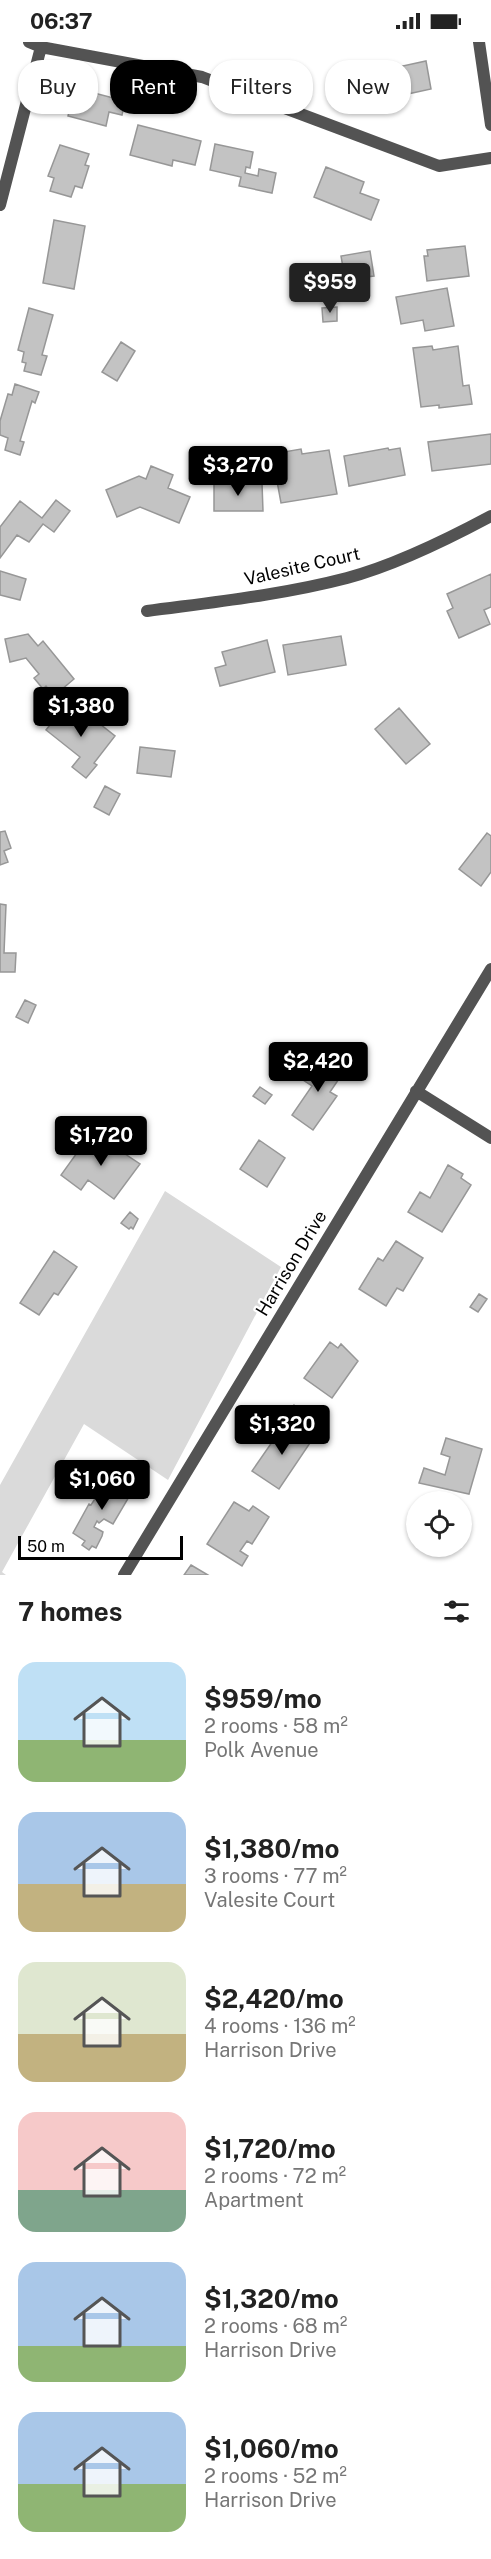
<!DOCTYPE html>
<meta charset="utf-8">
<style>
:root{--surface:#fff;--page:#f6f6f6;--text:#222;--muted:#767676;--accent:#000}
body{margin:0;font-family:"Public Sans",sans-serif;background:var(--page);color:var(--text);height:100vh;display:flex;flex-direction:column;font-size:22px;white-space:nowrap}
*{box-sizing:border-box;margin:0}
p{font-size:20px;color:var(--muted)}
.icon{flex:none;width:33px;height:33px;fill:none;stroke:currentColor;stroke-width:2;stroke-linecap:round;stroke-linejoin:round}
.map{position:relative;height:1533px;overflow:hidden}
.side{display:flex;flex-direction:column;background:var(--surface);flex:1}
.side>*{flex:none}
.top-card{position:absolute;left:18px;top:18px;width:456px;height:54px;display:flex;gap:12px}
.fabs{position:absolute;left:406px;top:1449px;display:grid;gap:12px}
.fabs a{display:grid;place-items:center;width:66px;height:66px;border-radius:50%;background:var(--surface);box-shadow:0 2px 4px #0004;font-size:30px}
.scale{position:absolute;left:18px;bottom:15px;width:165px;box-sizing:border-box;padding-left:6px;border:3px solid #000;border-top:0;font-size:16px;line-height:21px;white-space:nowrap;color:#000;-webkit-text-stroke:4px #fff;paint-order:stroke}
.price{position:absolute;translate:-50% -51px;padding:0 14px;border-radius:6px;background:var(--accent);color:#fff;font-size:20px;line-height:39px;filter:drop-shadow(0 2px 3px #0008)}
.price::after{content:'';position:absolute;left:50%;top:36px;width:18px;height:14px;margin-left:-9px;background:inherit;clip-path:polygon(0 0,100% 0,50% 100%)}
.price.on{background:#222;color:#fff}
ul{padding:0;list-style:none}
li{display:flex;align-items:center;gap:18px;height:150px;padding:0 18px}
li span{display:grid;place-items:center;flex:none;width:168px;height:120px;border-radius:18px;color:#555}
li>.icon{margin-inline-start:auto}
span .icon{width:72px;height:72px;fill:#fffc;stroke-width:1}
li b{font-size:26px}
h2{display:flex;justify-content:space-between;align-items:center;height:72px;padding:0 18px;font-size:26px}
.chip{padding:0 21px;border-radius:24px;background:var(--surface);box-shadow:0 2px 4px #0004;font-size:21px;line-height:54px}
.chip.on{background:var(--accent);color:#fff}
.status{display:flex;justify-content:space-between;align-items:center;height:42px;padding:0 30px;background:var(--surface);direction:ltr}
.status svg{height:16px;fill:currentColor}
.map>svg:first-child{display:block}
.green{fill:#dadada}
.building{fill:#c3c3c3;stroke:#979797;stroke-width:1.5}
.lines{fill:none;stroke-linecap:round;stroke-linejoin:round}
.street{stroke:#535353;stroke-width:12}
.labels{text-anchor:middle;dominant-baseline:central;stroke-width:4.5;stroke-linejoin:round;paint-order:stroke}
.street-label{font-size:18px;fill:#000;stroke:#fff}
</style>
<div class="status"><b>06:37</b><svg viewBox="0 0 49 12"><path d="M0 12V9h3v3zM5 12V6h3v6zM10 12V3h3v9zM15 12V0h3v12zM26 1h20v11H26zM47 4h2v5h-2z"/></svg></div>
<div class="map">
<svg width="491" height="1533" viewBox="0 0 491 1533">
<rect width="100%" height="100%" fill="#fff"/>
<path class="green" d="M 165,1149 L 281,1225 L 168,1438 L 84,1382 L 2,1530 L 6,1533 L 0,1533 L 0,1443 Z"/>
<path class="building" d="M 426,19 L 431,47 L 403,53 L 398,25 Z
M 75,46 L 125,59 L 122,73 L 109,70 L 106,84 L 68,74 Z
M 138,83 L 201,99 L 195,123 L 173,118 L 172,124 L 130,113 Z
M 215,102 L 253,110 L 250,126 L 246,125 L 245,131 L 258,134 L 259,127 L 276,131 L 272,151 L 239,144 L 241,135 L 210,128 Z
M 60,103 L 89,112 L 85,123 L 89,124 L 82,146 L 75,144 L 71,155 L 50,149 L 54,136 L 48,134 Z
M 326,125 L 364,140 L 360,151 L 379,158 L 371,178 L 314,155 Z
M 54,178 L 85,184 L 74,247 L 43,241 Z
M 465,204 L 469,234 L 427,239 L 424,214 L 428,214 L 427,208 Z
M 370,209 L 374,234 L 366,235 L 367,241 L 356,243 L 355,235 L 345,237 L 341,214 Z
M 447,246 L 454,284 L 425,289 L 423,278 L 401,282 L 396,255 Z
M 337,265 L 337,279 L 323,280 L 322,266 Z
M 29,266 L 53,273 L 42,313 L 47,314 L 41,333 L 24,329 L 26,321 L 22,320 L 24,310 L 18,308 Z
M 121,300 L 135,309 L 117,339 L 102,330 Z
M 432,304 L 433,308 L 458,304 L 463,344 L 469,343 L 472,362 L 439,366 L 439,363 L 421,365 L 413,306 Z
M 15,342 L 39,350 L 35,361 L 32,359 L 20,399 L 24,400 L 20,413 L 5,408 L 8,396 L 0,393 L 0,379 L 8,352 L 12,353 Z
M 491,392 L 491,422 L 432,429 L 428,400 Z
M 388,406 L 389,408 L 400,406 L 405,433 L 349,444 L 344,414 Z
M 301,407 L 302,412 L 329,408 L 337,452 L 281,461 L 272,412 Z
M 151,424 L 173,433 L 168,446 L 190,455 L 179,481 L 140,465 L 117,475 L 106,448 L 139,434 L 146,437 Z
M 214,441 L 262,441 L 263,469 L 214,469 Z
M 56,458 L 70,469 L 54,490 L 43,482 L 29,500 L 17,493 L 0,516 L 0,485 L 20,459 L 42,476 Z
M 0,529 L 26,537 L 20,558 L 0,553 Z
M 491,532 L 491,565 L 484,568 L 490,582 L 459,596 L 447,569 L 453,566 L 447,552 Z
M 28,592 L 38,604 L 43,599 L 74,637 L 54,654 L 46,644 L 43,647 L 34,636 L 39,632 L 26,616 L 10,620 L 5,597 Z
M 341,594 L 346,623 L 288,633 L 283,603 Z
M 267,598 L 275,630 L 220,644 L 215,626 L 226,623 L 222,610 Z
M 65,664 L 81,677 L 86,671 L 115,694 L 94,721 L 97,723 L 86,736 L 72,725 L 80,715 L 46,688 Z
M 399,666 L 430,702 L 406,722 L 375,687 Z
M 140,705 L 175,709 L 171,735 L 137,731 Z
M 105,744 L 120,752 L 109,773 L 94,765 Z
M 5,789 L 11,806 L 4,809 L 8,820 L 0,823 L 0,790 Z
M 487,791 L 491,794 L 491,830 L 481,844 L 459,827 Z
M 0,862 L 6,863 L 4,911 L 16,911 L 15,930 L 0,930 Z
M 25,958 L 36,963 L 28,981 L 16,975 Z
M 329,1017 L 345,1028 L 330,1050 L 337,1054 L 313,1088 L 292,1073 L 312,1044 L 300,1036 L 310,1021 L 322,1028 Z
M 260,1045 L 272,1053 L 265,1062 L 253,1054 Z
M 92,1090 L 140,1122 L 114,1157 L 88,1138 L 81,1148 L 61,1133 Z
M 259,1098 L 285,1116 L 267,1145 L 240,1127 Z
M 448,1123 L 463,1132 L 461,1136 L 471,1143 L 442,1190 L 408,1170 L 420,1150 L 430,1156 Z
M 130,1170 L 138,1177 L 133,1187 L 131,1185 L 129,1187 L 121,1181 Z
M 396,1199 L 423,1216 L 403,1249 L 397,1246 L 386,1264 L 359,1247 L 378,1216 L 383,1219 Z
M 54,1209 L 77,1225 L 58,1253 L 54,1251 L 39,1273 L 20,1261 Z
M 479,1252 L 487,1257 L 478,1270 L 470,1265 Z
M 330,1300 L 338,1306 L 341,1302 L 358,1319 L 332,1356 L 304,1336 Z
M 294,1363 L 315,1378 L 305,1390 L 285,1375 Z
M 286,1380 L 312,1398 L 279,1447 L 252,1429 Z
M 446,1396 L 482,1407 L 469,1452 L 419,1441 L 424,1426 L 445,1433 L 450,1415 L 441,1412 Z
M 108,1433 L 133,1448 L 113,1482 L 104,1477 L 99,1481 L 97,1479 L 94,1485 L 103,1490 L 102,1494 L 96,1506 L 92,1504 L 89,1508 L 82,1503 L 85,1499 L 73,1491 L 89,1462 L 91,1463 L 104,1443 L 102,1441 Z
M 234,1460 L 249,1469 L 253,1464 L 269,1475 L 252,1502 L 247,1499 L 240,1509 L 248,1514 L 242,1524 L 207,1502 Z
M 191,1523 L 208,1533 L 184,1533 Z"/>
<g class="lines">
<path class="street" d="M 29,0 L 41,5 L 202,35 L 439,124 L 491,116
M 479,0 L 491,83
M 0,163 L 41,5
M 147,569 C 214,560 282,553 347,536 C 392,524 450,496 491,474
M 416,1049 L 491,1096
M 124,1533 L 491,927"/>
</g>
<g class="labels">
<g class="street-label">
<text transform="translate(302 524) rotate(-13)">Valesite Court</text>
<text transform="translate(291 1221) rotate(-59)">Harrison Drive</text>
</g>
</g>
</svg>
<div class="fabs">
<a><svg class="icon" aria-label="locate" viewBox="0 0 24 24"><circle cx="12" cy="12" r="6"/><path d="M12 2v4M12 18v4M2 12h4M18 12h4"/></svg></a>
</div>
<div class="scale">50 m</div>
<b class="price on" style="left:330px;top:272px">$959</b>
<b class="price" style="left:238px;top:455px">$3,270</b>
<b class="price" style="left:81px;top:696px">$1,380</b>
<b class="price" style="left:318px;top:1051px">$2,420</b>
<b class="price" style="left:101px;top:1125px">$1,720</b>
<b class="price" style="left:282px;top:1414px">$1,320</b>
<b class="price" style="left:102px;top:1469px">$1,060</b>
<div class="top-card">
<a class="chip">Buy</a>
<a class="chip on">Rent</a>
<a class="chip">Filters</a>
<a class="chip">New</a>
</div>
</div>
<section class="side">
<h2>7 homes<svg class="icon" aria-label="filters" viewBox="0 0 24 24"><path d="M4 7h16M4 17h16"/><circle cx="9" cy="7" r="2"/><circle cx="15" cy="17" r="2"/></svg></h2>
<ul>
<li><span style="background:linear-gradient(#bfe0f5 65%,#8fb573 0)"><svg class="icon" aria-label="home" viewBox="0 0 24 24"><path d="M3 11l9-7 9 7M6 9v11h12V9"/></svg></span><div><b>$959/mo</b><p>2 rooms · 58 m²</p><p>Polk Avenue</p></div></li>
<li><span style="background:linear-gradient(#a9c7e8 60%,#c2b280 0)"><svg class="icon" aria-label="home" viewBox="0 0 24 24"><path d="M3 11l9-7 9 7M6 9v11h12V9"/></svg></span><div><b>$1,380/mo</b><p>3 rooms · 77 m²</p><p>Valesite Court</p></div></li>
<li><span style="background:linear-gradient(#dfe7d0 60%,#c2b280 0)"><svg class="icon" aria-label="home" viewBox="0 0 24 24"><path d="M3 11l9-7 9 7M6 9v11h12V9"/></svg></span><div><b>$2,420/mo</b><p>4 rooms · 136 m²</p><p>Harrison Drive</p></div></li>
<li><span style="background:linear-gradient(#f6c9c9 65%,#7fa58c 0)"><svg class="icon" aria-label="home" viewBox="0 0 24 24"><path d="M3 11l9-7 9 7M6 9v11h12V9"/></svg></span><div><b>$1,720/mo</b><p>2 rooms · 72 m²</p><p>Apartment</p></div></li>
<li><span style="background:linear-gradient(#a9c7e8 70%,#8fb573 0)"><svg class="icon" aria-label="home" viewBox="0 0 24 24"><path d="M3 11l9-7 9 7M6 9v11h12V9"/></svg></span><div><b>$1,320/mo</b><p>2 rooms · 68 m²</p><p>Harrison Drive</p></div></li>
<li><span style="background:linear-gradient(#a9c7e8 60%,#8fb573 0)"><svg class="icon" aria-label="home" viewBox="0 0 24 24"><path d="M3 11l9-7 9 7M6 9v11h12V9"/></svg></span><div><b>$1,060/mo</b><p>2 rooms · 52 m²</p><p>Harrison Drive</p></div></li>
</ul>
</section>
